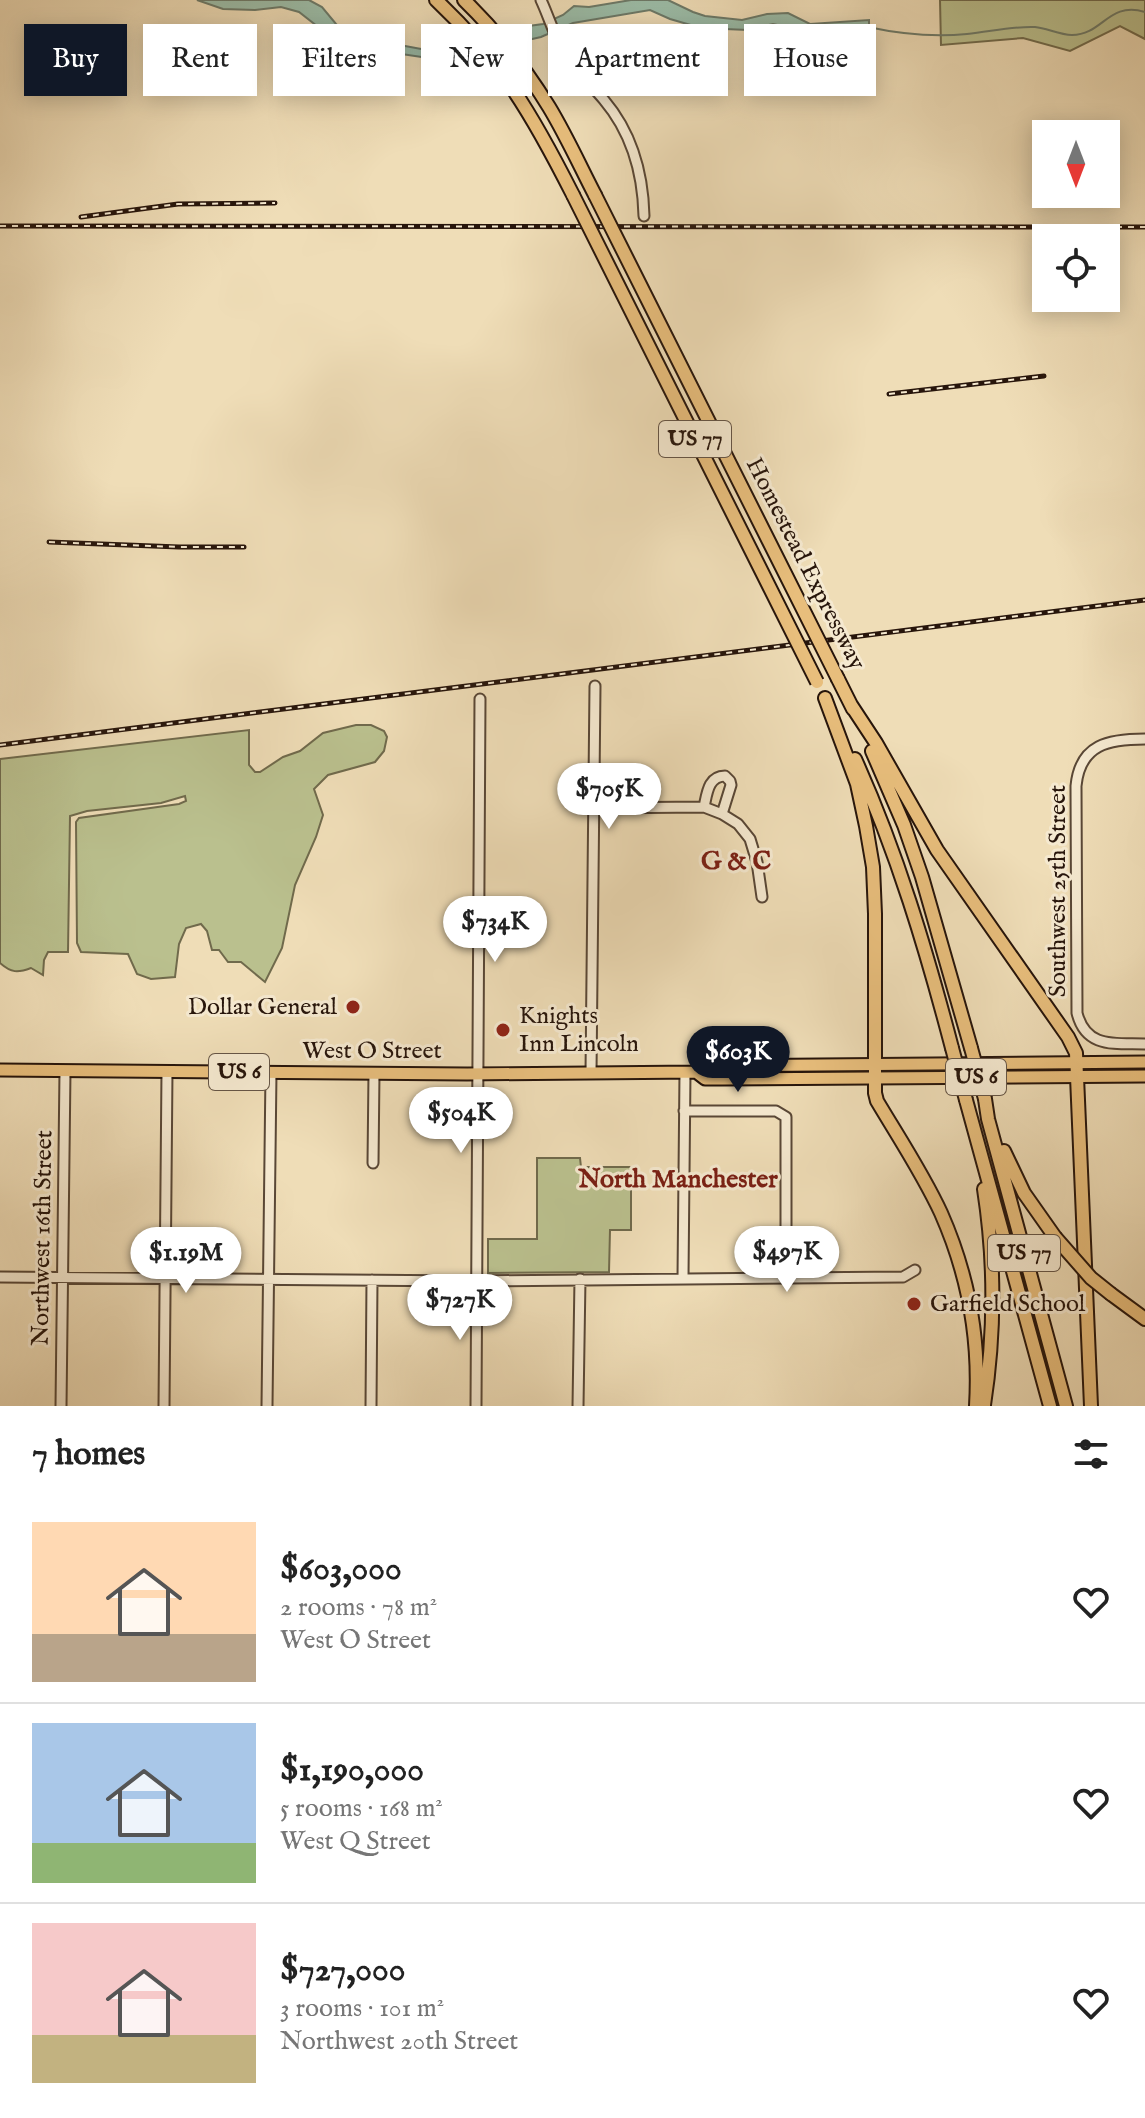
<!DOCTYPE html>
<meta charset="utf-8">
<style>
:root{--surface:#fff;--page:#f6f6f6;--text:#222;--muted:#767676;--line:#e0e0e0;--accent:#111827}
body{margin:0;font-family:"IM FELL English",serif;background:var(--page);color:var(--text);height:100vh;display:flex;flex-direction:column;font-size:30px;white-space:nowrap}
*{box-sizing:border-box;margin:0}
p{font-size:26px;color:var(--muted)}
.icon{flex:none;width:44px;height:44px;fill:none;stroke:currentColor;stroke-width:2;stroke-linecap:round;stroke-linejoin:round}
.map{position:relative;height:1406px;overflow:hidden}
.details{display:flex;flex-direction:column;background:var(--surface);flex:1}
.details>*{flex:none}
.hud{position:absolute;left:24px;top:24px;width:1098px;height:72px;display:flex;gap:16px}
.needle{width:52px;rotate:180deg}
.tools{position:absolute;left:1032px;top:120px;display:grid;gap:16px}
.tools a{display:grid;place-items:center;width:88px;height:88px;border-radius:0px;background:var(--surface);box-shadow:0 4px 20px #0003;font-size:40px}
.price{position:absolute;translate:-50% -68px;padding:0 18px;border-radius:28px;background:#fff;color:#222;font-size:26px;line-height:52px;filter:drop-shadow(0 2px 4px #0008)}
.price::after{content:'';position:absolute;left:50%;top:48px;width:24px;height:18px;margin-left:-12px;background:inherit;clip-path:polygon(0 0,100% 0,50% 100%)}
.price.current{background:var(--accent);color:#fff}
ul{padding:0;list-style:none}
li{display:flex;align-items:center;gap:24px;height:200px;padding:0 32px}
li+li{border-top:2px solid var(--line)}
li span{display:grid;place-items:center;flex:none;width:224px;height:160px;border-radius:0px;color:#555}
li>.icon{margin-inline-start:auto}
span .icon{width:96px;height:96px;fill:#fffc;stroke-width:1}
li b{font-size:34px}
h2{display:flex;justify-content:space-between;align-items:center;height:96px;padding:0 32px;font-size:34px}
.pill{padding:0 28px;border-radius:0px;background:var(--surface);box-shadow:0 4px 20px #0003;font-size:28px;line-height:72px}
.pill.current{background:var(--accent);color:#fff}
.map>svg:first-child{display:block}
.green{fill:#bac08e;stroke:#706a4c;stroke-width:2}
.water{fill:#9cbda8;stroke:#6d7a69;stroke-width:2}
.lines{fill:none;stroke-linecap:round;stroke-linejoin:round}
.stream{stroke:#6d7a69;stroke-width:2}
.minor-casing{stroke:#594736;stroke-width:13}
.major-casing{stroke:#27150b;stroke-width:15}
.highway-casing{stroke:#27150b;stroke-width:16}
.minor{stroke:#f5e9d0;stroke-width:9}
.major{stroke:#e8be7c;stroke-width:11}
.highway{stroke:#e8be7c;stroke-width:12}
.rail-casing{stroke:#27150b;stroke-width:5}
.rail{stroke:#f5e9d0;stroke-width:2;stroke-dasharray:6;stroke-linecap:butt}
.highway-bridge-casing{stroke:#27150b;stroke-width:16;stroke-linecap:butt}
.highway-bridge{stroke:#e8be7c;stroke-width:12}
.poi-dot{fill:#8f2418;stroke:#f5e9d0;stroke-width:3}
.labels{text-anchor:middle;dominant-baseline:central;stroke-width:6;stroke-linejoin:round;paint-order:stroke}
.shield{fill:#f5e9d0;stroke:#655546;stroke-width:2}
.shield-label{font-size:22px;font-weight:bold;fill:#27150b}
.street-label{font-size:24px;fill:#27150b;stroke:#f5e9d0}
.poi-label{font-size:24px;fill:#27150b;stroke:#f5e9d0;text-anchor:start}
.neighbourhood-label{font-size:26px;font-weight:bold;fill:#7a1f14;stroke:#f5e9d0}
</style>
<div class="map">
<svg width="1145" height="1406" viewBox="0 0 1145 1406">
<rect width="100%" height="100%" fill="#efddb7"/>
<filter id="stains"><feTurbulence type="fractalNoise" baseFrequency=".0025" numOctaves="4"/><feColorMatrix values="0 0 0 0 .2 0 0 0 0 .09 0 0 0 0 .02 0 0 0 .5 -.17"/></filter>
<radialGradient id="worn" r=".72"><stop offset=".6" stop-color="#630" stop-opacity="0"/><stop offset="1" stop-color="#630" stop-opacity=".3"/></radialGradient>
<path class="green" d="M 940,0 L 1145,0 L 1145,39 L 1120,26 L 1070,51 L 1023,38 L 941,45 Z
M 356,725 L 371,725 L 384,731 L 387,737 L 384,751 L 375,762 L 328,775 L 314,789 L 323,815 L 316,837 L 295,885 L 282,948 L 265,982 L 241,962 L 228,962 L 219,950 L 212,950 L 207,931 L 201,924 L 186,928 L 179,944 L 175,977 L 151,979 L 137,974 L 128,954 L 81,952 L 77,943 L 76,822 L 79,818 L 179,804 L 186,801 L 185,796 L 161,803 L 87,811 L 70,816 L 68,952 L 48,952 L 44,960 L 43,975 L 31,968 C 18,973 11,973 0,963 L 0,759 L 249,730 L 249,765 L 255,772 L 260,772 L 283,757 L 300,751 L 323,733 Z
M 537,1158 L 580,1158 L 581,1167 L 631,1167 L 631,1230 L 610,1230 L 609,1272 L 488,1273 L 488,1239 L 537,1239 Z"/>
<path class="water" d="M 197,0 L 309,0 L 322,7 L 336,24 L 351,36 L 432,51 L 458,46 L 514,28 L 543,24 L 563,15 L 574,6 L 589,7 L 631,0 L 668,0 L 693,12 L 705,16 L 742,20 L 767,14 L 788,13 L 810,24 L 869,20 L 869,35 L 815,37 L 791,28 L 773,24 L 748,30 L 701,28 L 670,19 L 650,10 L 573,23 L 541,37 L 467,54 L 435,59 L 388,52 L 367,54 L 336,45 L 322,30 L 299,12 L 281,7 L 255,10 L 223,9 Z"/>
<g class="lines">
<path class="stream" d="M 868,27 C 900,34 934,37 967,34 C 989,32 1013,26 1035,27 C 1047,28 1059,35 1072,35 C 1103,35 1108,1 1145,12"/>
<defs>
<path id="minor" d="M 541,0 C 549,17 554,36 564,52 C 575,70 591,84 604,100 C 632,133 643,173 644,216
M 1145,739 C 1109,739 1080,744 1076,786 L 1077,1013 C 1086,1049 1115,1043 1145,1044
M 704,807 C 707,794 708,776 725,776 L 730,781 L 731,785 L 722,814
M 593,808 L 704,807 L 722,814 L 738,824 L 750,839 L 757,862 L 762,897
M 591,1073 L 595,686
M 684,1111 L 776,1111 L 786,1117 L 786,1278
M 373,1163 L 374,1073
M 0,1277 L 469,1281 L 903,1277 L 915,1270
M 683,1278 L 685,1072
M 61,1406 L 65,1071
M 164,1406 L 167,1071
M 267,1406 L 271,1072
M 371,1406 L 372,1280
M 476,1406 L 480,699
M 578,1406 L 580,1279"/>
<path id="major" d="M 0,1070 L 467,1074 L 696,1072 L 705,1066 L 1145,1062
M 696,1072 L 705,1079 L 721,1079 L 1145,1076"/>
<path id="highway" d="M 436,0 C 502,62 533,116 573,195
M 464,0 C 496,31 525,68 549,107 C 566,135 580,166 595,195
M 838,679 L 853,709
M 825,698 L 857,784 L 866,826 L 873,867 L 875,914 L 875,1093 L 877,1101 C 899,1138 923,1174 941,1213 C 968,1274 980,1340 976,1406
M 851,705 L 876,743 L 937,850 L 1068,1037 L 1076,1053 L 1091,1406
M 872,751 L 904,825 L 922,877 L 971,1048
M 855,759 C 897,852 926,949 952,1048
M 985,1099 L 988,1119 L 1066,1406
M 966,1100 L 1050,1406
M 1004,1151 L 1024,1193 L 1055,1237
M 1111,1294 L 1145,1319
M 984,1405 C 995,1334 995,1260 984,1189"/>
</defs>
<use href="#minor" class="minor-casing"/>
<use href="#major" class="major-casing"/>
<use href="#highway" class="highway-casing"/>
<use href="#minor" class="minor"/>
<use href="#major" class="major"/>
<use href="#highway" class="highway"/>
<defs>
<path id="rail" d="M 81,217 L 178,204 L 275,203
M 0,226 L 1145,227
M 889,394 L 1044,376
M 49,542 L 179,547 L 244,547
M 0,745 L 1145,600"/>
</defs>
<use href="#rail" class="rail-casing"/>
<use href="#rail" class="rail"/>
<defs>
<path id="highway-bridge" d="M 573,195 L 817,682
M 595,195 L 838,679
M 952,1048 L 966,1100
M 971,1048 L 985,1099
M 1055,1237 L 1091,1278 L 1111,1294"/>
</defs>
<use href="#highway-bridge" class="highway-bridge-casing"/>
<use href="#highway-bridge" class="highway-bridge"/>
</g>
<g class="poi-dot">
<circle cx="353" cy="1007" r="8"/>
<circle cx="503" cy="1030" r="8"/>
<circle cx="914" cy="1304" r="8"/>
</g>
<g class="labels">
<g class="shield">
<rect x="659" y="421" width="72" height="36" rx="6"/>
<rect x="209" y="1054" width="60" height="36" rx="6"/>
<rect x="946" y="1059" width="60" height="36" rx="6"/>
<rect x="988" y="1235" width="72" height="36" rx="6"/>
</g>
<g class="shield-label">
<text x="695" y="439">US 77</text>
<text x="239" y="1072">US 6</text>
<text x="976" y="1077">US 6</text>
<text x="1024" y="1253">US 77</text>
</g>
<g class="street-label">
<text transform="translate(805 564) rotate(63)">Homestead Expressway</text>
<text transform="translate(1058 891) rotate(-90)">Southwest 25th Street</text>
<text x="372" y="1051">West O Street</text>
<text transform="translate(43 1238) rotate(-89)">Northwest 16th Street</text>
</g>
<g class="poi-label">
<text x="337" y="1007" text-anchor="end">Dollar General</text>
<text x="519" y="1016">Knights<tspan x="519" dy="28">Inn Lincoln</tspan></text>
<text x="930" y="1304">Garfield School</text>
</g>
<g class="neighbourhood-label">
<text x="736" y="861">G &amp; C</text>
<text x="678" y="1179">North Manchester</text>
</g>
</g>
<rect width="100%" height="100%" filter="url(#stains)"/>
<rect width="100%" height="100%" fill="url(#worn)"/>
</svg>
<div class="tools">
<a><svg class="needle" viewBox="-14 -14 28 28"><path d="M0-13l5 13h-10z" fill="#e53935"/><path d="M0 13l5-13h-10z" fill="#767676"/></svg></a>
<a><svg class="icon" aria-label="locate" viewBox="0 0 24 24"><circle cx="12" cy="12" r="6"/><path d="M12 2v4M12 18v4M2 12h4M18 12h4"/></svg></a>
</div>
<b class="price" style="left:609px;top:831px">$705K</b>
<b class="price" style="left:495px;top:964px">$734K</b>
<b class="price current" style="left:738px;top:1094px">$603K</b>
<b class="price" style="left:461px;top:1155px">$504K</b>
<b class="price" style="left:787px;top:1294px">$497K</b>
<b class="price" style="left:186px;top:1295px">$1.19M</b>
<b class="price" style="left:460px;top:1342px">$727K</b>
<div class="hud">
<a class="pill current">Buy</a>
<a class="pill">Rent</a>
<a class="pill">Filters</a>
<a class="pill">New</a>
<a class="pill">Apartment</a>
<a class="pill">House</a>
</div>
</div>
<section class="details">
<h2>7 homes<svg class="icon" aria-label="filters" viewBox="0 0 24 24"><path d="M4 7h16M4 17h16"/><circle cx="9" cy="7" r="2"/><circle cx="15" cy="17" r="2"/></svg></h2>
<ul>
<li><span style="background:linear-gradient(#ffd9b3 70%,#b9a48a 0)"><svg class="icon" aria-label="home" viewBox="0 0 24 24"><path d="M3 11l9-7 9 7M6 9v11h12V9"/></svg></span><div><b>$603,000</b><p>2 rooms · 78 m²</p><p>West O Street</p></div><svg class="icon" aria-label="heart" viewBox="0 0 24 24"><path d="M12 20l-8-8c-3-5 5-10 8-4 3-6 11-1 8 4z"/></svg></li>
<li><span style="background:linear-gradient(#a9c7e8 75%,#8fb573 0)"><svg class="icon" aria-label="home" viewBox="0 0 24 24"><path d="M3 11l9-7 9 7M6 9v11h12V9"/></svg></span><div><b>$1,190,000</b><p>5 rooms · 168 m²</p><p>West Q Street</p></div><svg class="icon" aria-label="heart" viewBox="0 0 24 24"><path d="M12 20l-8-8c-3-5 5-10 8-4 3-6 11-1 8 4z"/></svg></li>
<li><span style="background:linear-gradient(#f6c9c9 70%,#c2b280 0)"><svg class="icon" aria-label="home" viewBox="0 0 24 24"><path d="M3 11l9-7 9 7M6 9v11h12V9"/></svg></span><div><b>$727,000</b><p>3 rooms · 101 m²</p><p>Northwest 20th Street</p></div><svg class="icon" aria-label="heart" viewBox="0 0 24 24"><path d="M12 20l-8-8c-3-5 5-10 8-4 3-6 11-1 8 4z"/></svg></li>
</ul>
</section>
